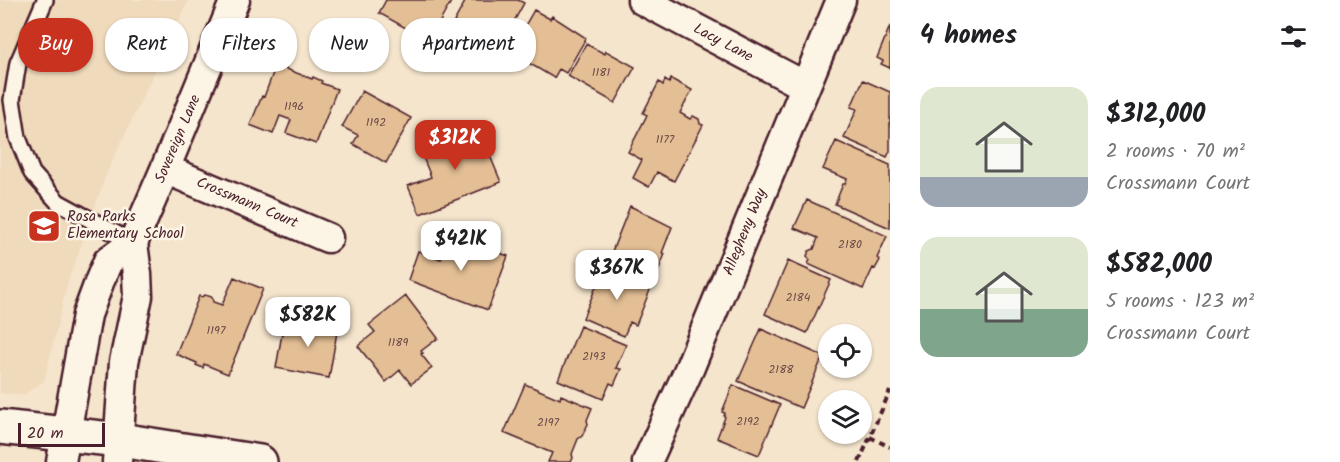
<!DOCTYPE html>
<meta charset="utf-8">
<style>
:root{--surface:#fff;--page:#f6f6f6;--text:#202124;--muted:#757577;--accent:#c8321e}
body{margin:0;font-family:Kalam,sans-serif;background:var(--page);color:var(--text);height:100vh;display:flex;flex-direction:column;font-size:22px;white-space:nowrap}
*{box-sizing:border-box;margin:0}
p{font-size:20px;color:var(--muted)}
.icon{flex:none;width:33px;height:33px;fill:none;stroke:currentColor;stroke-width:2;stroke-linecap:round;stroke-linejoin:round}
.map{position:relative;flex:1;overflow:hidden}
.details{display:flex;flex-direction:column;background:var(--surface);width:450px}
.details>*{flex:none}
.top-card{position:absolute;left:18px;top:18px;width:570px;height:54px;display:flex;gap:12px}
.buttons{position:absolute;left:818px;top:324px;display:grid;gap:12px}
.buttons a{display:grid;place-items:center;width:54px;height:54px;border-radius:50%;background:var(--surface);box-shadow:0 2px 4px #0004;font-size:30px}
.scale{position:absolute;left:18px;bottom:15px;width:87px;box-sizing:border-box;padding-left:6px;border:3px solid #4a1f2b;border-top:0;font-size:16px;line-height:21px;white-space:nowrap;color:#4a1f2b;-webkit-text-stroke:4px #fcf5e5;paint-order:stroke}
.price{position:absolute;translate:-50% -51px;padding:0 14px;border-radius:12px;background:#fff;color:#222;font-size:20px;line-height:39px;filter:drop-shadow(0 2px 3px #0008)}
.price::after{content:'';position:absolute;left:50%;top:36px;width:18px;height:14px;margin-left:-9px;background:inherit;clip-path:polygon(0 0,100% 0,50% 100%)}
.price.selected{background:var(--accent);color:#fff}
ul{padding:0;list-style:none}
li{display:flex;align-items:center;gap:18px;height:150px;padding:0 30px}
li span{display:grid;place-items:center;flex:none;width:168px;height:120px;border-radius:18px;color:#555}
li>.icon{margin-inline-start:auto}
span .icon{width:72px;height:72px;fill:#fffc;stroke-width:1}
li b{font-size:26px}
h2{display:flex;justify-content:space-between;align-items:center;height:72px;padding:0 30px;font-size:26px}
.tag{padding:0 21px;border-radius:24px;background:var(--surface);box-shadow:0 2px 4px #0004;font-size:21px;line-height:54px}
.tag.selected{background:var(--accent);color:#fff}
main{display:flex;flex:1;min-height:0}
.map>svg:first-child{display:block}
.built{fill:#f0dabc}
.building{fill:#e4bf95;stroke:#4a1f2b;stroke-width:1.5}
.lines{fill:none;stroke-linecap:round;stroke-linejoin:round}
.service-casing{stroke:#4a1f2b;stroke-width:20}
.minor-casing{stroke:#4a1f2b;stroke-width:33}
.tertiary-casing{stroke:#4a1f2b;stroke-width:38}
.path{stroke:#4a1f2b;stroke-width:4;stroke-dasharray:6 4.5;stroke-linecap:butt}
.service{stroke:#fcf5e5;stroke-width:15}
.minor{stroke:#fcf5e5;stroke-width:28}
.tertiary{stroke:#fcf5e5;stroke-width:33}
.labels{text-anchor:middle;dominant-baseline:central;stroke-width:5;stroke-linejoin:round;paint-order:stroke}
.number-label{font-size:12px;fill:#704746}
.street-label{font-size:15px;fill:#4a1f2b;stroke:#fcf5e5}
.poi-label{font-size:15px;fill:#4a1f2b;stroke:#fcf5e5;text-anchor:start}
</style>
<main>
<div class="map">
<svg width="890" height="462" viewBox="0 0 890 462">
<rect width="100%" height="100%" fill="#f5e5cd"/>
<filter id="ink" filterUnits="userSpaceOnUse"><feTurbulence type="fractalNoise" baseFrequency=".0167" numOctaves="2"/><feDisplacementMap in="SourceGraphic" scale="12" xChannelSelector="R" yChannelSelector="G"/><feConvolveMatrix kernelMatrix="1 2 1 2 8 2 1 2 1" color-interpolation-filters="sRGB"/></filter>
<g filter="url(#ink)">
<path class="built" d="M 0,0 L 189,0 L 108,170 L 68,282 L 44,381 L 24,395 L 0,393 Z"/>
<path class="building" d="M 386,0 L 452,0 L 429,41 L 379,13 Z
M 466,0 L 518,0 L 524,3 L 500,47 L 454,22 Z
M 534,10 L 550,19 L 552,16 L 586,38 L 566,73 L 559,69 L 554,78 L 510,52 Z
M 890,26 L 890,68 L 881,64 L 883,61 L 877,58 Z
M 586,44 L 605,54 L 606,51 L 635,67 L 615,103 L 568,76 Z
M 276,65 L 312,79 L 313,77 L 322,81 L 321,83 L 337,89 L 316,144 L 286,133 L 291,120 L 280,116 L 273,134 L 250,125 L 262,96 L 264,97 Z
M 671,79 L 692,90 L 680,113 L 690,119 L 693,116 L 699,119 L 700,124 L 703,125 L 674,181 L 657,172 L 649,187 L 633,178 L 642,160 L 628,152 L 647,115 L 643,113 L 659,82 L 663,85 L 665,80 L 669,83 Z
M 863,80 L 890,92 L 890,151 L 887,157 L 844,138 L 857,109 L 851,107 Z
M 362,91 L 411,118 L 386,163 L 353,144 L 358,135 L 342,127 Z
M 478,127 L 501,182 L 420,214 L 408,186 L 431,177 L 420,150 Z
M 836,141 L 890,165 L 890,228 L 835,204 L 843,184 L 845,184 L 847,179 L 823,169 Z
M 807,200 L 887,236 L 877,258 L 880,260 L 875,269 L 873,268 L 863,289 L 808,264 L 810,260 L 807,256 L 809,251 L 814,249 L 818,238 L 794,228 Z
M 630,206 L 672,227 L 662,253 L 665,254 L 656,276 L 611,254 Z
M 450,234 L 508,256 L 488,310 L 408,280 L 418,251 L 441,259 Z
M 788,261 L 831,280 L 807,333 L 765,314 Z
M 605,265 L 652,285 L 636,325 L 630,322 L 624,336 L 583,318 Z
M 234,277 L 263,289 L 228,374 L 204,364 L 203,368 L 196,365 L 197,363 L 176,354 L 199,296 L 201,297 L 205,295 L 212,297 L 213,302 L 222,305 Z
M 406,296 L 438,338 L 421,351 L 423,353 L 421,354 L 432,368 L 411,384 L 400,370 L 386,382 L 358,346 L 375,332 L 369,325 Z
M 300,319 L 338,326 L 329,378 L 276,368 L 284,322 L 299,325 Z
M 580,326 L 626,345 L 616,368 L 621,369 L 614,385 L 610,383 L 603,399 L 558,380 Z
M 761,329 L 823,356 L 801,408 L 738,381 Z
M 525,384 L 560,399 L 561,395 L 592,408 L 587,420 L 588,424 L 582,436 L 578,439 L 572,454 L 573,458 L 571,462 L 548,462 L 552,453 L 504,433 Z
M 733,385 L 780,405 L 759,455 L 717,438 L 725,417 L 724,416 L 725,413 L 722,412 Z"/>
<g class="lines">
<defs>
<path id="service" d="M 45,0 L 18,63 L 12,100 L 18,138 L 32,173 L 58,202 L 133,243"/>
<path id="minor" d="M 642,0 L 805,86
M 165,169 L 328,238
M 61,462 L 87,315 L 100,280 L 108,261 L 133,243 L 165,169 L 235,0
M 117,462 L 124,362 L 138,296 L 137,274 L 133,243
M 647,462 L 690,367 L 841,0"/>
<path id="tertiary" d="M 0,427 L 120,440 L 260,462"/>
</defs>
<use href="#service" class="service-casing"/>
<use href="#minor" class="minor-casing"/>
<use href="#tertiary" class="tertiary-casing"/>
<path class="path" d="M 870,437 L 890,447
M 859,462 L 890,391"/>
<use href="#service" class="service"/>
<use href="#minor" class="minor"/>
<use href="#tertiary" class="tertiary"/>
</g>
</g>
<defs>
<symbol id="school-square" viewBox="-11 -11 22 22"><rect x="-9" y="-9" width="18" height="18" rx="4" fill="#c8321e" stroke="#fcf5e5"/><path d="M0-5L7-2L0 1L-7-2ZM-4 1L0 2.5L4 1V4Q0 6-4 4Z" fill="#fff"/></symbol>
</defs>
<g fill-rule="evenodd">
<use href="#school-square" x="25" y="207" width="38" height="38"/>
</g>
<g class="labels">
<g class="number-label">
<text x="601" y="72">1181</text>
<text x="294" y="106">1196</text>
<text x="376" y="122">1192</text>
<text x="665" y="139">1177</text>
<text x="850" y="244">2180</text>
<text x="798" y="297">2184</text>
<text x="216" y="330">1197</text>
<text x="398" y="342">1189</text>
<text x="594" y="356">2193</text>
<text x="781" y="369">2188</text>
<text x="748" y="421">2192</text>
<text x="548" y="422">2197</text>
</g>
<g class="street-label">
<text transform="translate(723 43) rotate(28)">Lacy Lane</text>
<text transform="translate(178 139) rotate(-67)">Sovereign Lane</text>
<text transform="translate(247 203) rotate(23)">Crossmann Court</text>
<text transform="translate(745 232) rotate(-68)">Allegheny Way</text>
</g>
<g class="poi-label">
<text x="67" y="217">Rosa Parks<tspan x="67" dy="17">Elementary School</tspan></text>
</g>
</g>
</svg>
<div class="buttons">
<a><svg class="icon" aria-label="locate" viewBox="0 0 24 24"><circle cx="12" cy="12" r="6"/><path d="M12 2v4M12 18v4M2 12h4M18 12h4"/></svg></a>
<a><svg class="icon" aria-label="layers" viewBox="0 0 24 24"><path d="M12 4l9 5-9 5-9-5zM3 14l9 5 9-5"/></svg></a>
</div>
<div class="scale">20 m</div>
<b class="price selected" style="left:455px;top:171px">$312K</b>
<b class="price" style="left:461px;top:272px">$421K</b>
<b class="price" style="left:617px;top:301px">$367K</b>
<b class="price" style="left:308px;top:348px">$582K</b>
<div class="top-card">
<a class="tag selected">Buy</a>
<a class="tag">Rent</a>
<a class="tag">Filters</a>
<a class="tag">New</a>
<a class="tag">Apartment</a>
</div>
</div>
<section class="details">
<h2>4 homes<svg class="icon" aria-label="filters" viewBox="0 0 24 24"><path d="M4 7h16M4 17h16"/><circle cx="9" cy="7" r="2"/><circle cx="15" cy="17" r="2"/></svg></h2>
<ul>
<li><span style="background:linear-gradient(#dfe7d0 75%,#9aa5b1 0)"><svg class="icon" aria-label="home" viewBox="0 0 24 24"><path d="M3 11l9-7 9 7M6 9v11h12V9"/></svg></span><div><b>$312,000</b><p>2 rooms · 70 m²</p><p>Crossmann Court</p></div></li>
<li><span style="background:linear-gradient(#dfe7d0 60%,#7fa58c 0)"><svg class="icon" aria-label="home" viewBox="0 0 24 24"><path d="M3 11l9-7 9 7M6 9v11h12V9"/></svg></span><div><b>$582,000</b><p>5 rooms · 123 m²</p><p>Crossmann Court</p></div></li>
</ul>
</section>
</main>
